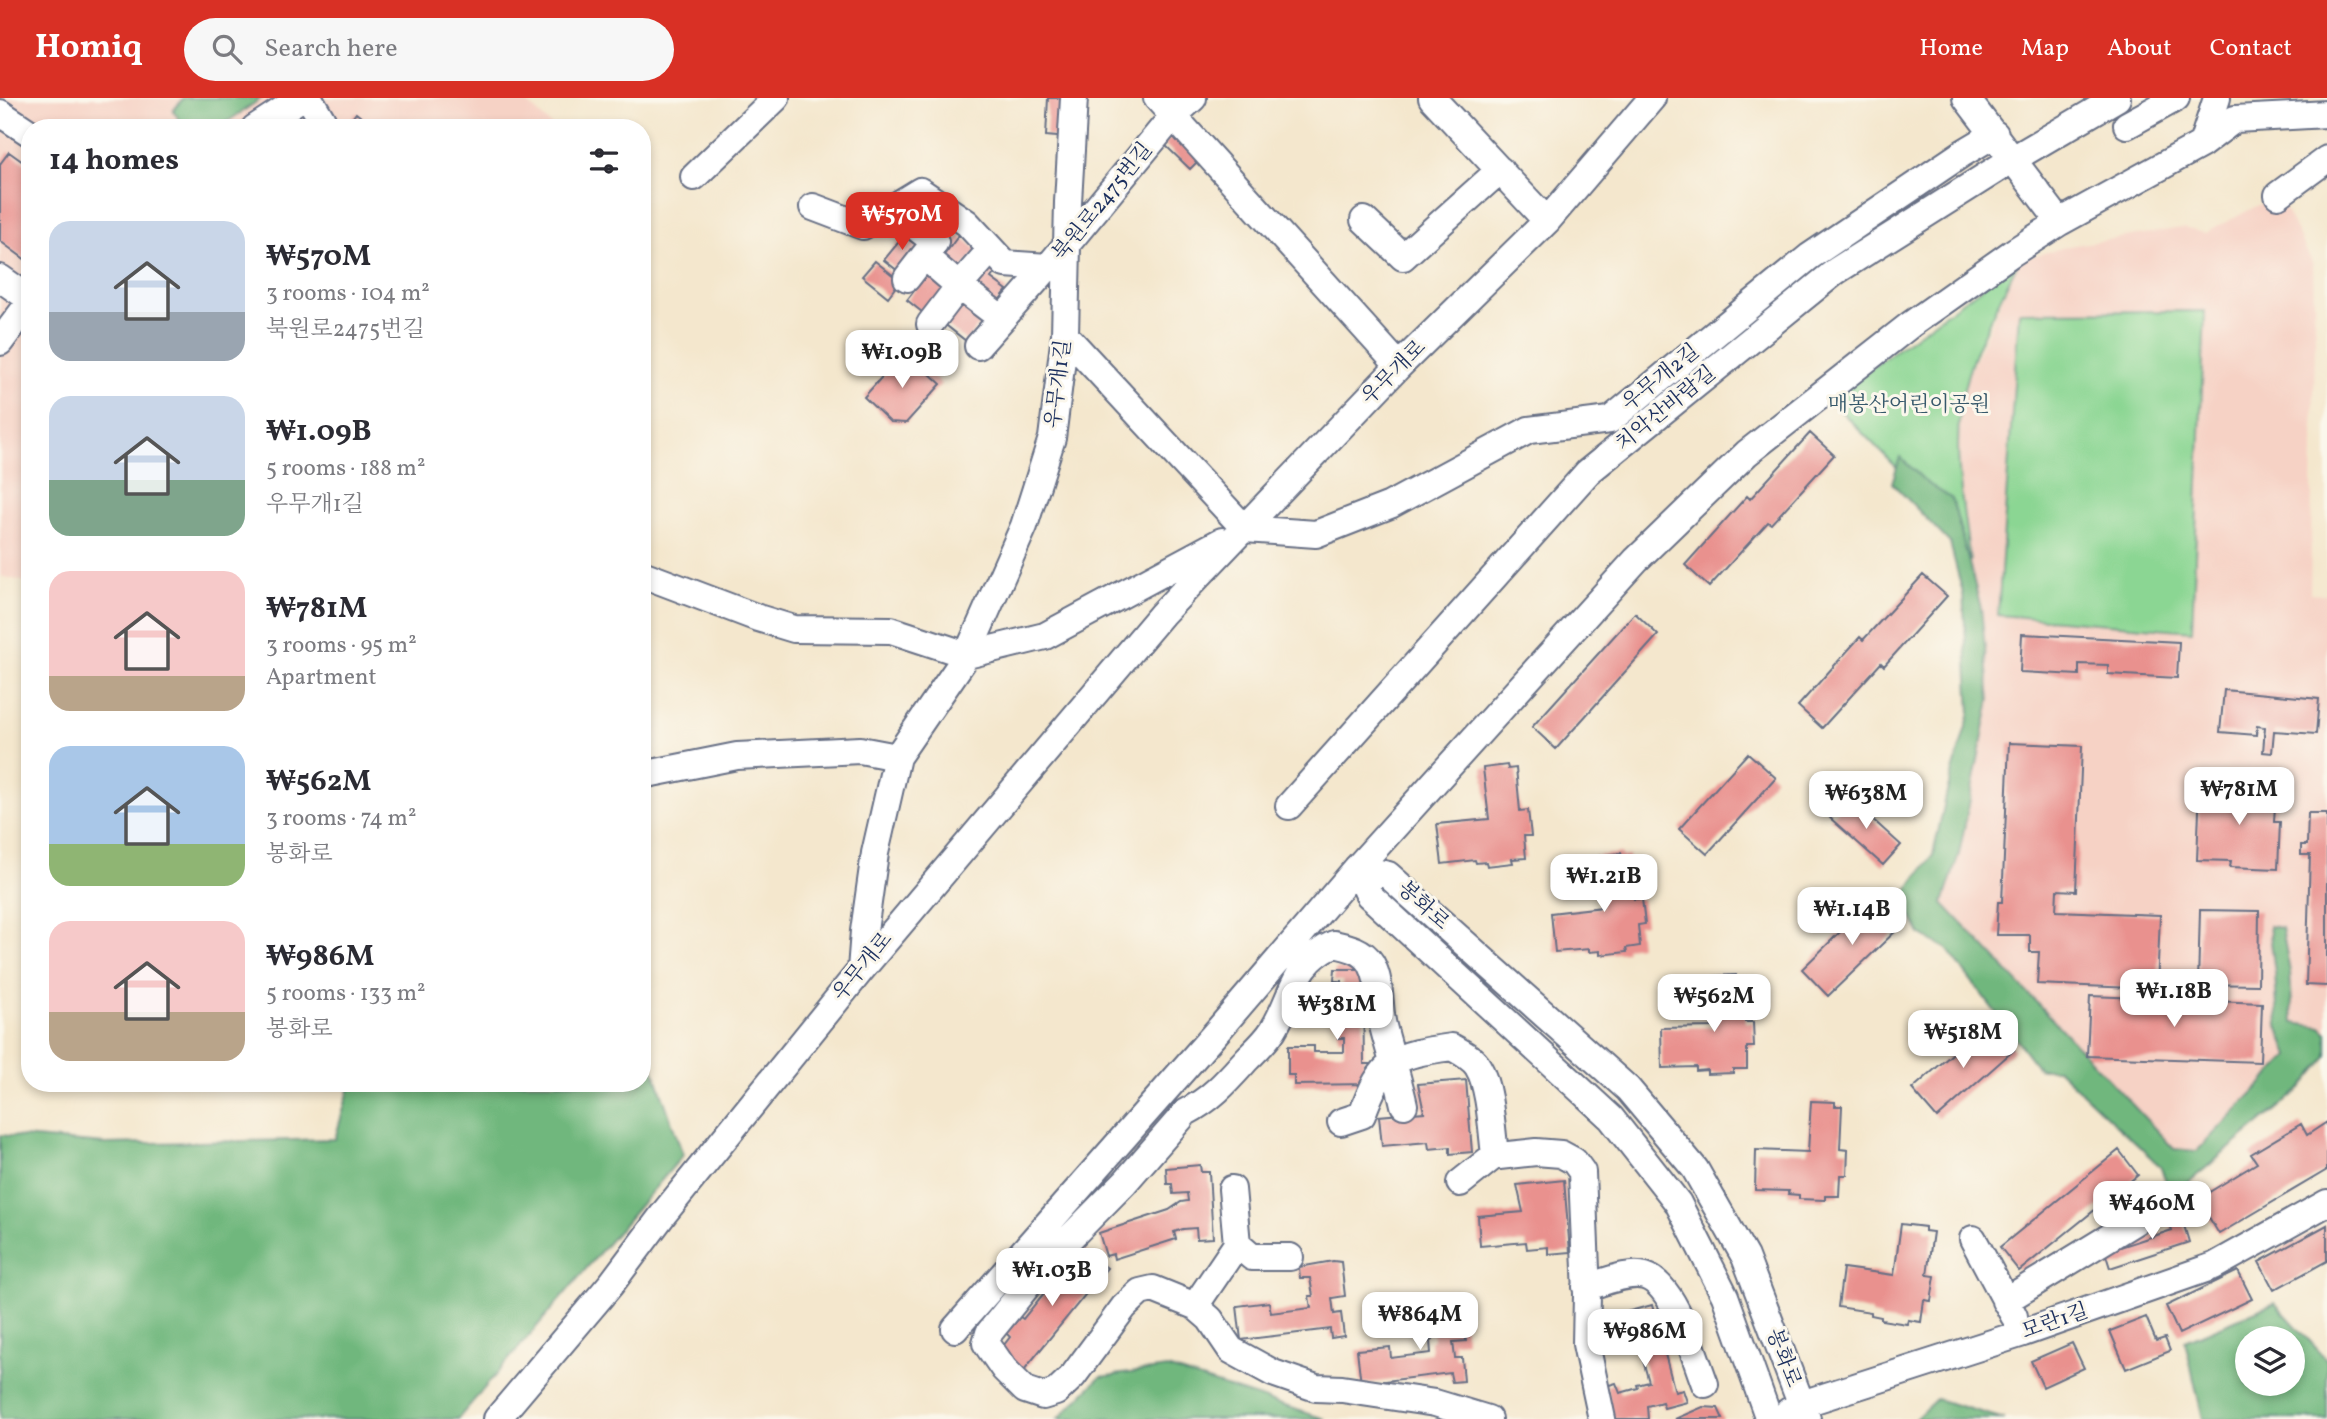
<!DOCTYPE html>
<meta charset="utf-8">
<style>
:root{--surface:#fff;--page:#f7f7f7;--text:#2b2b33;--muted:#7c7c81;--accent:#d93025}
body{margin:0;font-family:Vollkorn,"Noto Serif KR",serif;background:var(--page);color:var(--text);height:100vh;display:flex;flex-direction:column;font-size:26px;white-space:nowrap}
*{box-sizing:border-box;margin:0}
p{font-size:23px;color:var(--muted)}
.icon{flex:none;width:38px;height:38px;fill:none;stroke:currentColor;stroke-width:2;stroke-linecap:round;stroke-linejoin:round}
.map{position:relative;flex:1;overflow:hidden}
.sheet{position:absolute;left:21px;top:21px;width:630px;height:973px;display:flex;flex-direction:column;background:var(--surface);border-radius:28px;box-shadow:0 4px 10px #0003}
.sheet>*{flex:none}
.controls{position:absolute;left:2235px;top:1228px;display:grid;gap:14px}
.controls a{display:grid;place-items:center;width:70px;height:70px;border-radius:50%;background:var(--surface);box-shadow:0 4px 10px #0003;font-size:35px}
.price{position:absolute;translate:-50% -60px;padding:0 16px;border-radius:14px;background:#fff;color:#222;font-size:23px;line-height:46px;filter:drop-shadow(0 2px 4px #0008)}
.price::after{content:'';position:absolute;left:50%;top:42px;width:21px;height:16px;margin-left:-10px;background:inherit;clip-path:polygon(0 0,100% 0,50% 100%)}
.price.on{background:var(--accent);color:#fff}
ul{padding:0;list-style:none}
li{display:flex;align-items:center;gap:21px;height:175px;padding:0 28px}
li span{display:grid;place-items:center;flex:none;width:196px;height:140px;border-radius:21px;color:#555}
li>.icon{margin-inline-start:auto}
span .icon{width:84px;height:84px;fill:#fffc;stroke-width:1}
li b{font-size:30px}
h2{display:flex;justify-content:space-between;align-items:center;height:84px;padding:0 28px;font-size:30px}
header{display:flex;align-items:center;gap:42px;box-sizing:border-box;height:98px;padding:0 35px;background:var(--accent);color:#fff}
header strong{font-size:33px}
nav{display:flex;gap:38px;margin-inline-start:auto;font-size:24px}
.search{width:490px;height:63px;background:var(--page);display:flex;align-items:center;gap:18px;box-sizing:border-box;padding:0 24px;border-radius:38px;color:var(--muted);font-size:26px}
.map>svg:first-child{display:block}
.built{fill:#f6d2c5}
.green{fill:#8bd693;stroke:#538278;stroke-width:2}
.forest{fill:#70b77d;stroke:#46736e;stroke-width:2;fill-rule:evenodd}
.building{fill:#e9918e}
.lines{fill:none;stroke-linecap:round;stroke-linejoin:round}
.minor-casing{stroke:#676f85;stroke-width:30}
.minor{stroke:#fff;stroke-width:26}
.labels{text-anchor:middle;dominant-baseline:central;stroke-width:6;stroke-linejoin:round;paint-order:stroke}
.street-label{font-size:21px;fill:#1b2f5e;stroke:#fbf7ec}
.park-label{font-size:21px;fill:#37596b;stroke:#fbf7ec}
</style>
<header>
<strong>Homiq</strong>
<div class="search"><svg class="icon" aria-label="search" viewBox="0 0 24 24"><circle cx="10" cy="10" r="6"/><path d="M15 15l6 6"/></svg>Search here</div>
<nav><a>Home</a><a>Map</a><a>About</a><a>Contact</a></nav>
</header>
<div class="map">
<svg width="2327" height="1321" viewBox="0 0 2327 1321">
<rect width="100%" height="100%" fill="#fbf7ec"/>
<filter id="ink" filterUnits="userSpaceOnUse"><feTurbulence type="fractalNoise" baseFrequency=".0143" numOctaves="2"/><feDisplacementMap in="SourceGraphic" scale="14" xChannelSelector="R" yChannelSelector="G"/><feConvolveMatrix kernelMatrix="1 2 1 2 8 2 1 2 1" color-interpolation-filters="sRGB"/></filter>
<filter id="wash" filterUnits="userSpaceOnUse"><feTurbulence type="fractalNoise" baseFrequency=".00686" numOctaves="4" result="noise"/><feDisplacementMap in="SourceGraphic" scale="28" xChannelSelector="R" yChannelSelector="G"/><feGaussianBlur stdDeviation="1.57" result="paint"/><feColorMatrix in="noise" values="0 0 0 0 0 0 0 0 0 0 0 0 0 0 0 0 0 1.4 0 .05"/><feComposite in="paint" operator="in"/></filter>
<g filter="url(#wash)">
<rect width="100%" height="100%" fill="#f4e7cd"/>
<path class="built" d="M 0,0 L 522,0 L 554,30 L 30,30 L 30,485 L 0,478 Z
M 2278,97 L 2313,166 L 2315,242 L 2310,495 L 2327,497 L 2327,946 L 2188,1078 L 1912,804 L 1948,741 L 1984,615 L 1978,527 L 1957,354 L 1964,287 L 2019,162 L 2069,148 L 2182,130 L 2205,135 Z"/>
<path class="green" d="M 2019,162 C 2001,201 1975,245 1965,287 C 1950,344 1963,407 1970,464 L 1938,411 L 1829,301 Z
M 2205,213 L 2192,533 L 1998,517 L 2019,214 Z"/>
<path class="forest" d="M 183,0 L 262,0 L 218,30 L 186,30 L 173,13 Z
M 1900,359 L 1927,385 L 1952,401 L 1981,510 L 1990,602 L 1959,756 L 1943,805 L 2174,1051 L 2197,1053 L 2289,958 L 2278,928 L 2275,875 L 2269,828 L 2282,830 L 2290,874 L 2293,925 L 2321,929 L 2327,935 L 2327,959 L 2302,990 L 2172,1098 L 2160,1068 L 2057,971 L 2039,971 L 1947,851 L 1920,836 L 1902,800 L 1933,757 L 1947,694 L 1970,615 L 1963,496 L 1950,445 L 1892,385 Z
M 642,938 L 683,1057 L 458,1321 L 0,1321 L 0,1037 L 105,1046 L 335,1041 L 351,985 L 642,985 Z
M 2275,1205 L 2327,1262 L 2327,1321 L 2203,1321 L 2185,1243 ZM 2247,1241 L 2292,1241 L 2292,1286 L 2247,1286 Z
M 1167,1270 L 1322,1320 L 1325,1321 L 1058,1321 L 1100,1279 Z
M 1936,1301 L 2004,1321 L 1915,1321 Z"/>
<g id="blocks">
<path class="building" d="M 1048,0 L 1072,0 L 1069,40 L 1046,38 Z
M 356,15 L 375,30 L 345,30 Z
M 1181,37 L 1202,59 L 1190,71 L 1164,46 L 1169,41 Z
M 9,54 L 30,69 L 30,165 L 0,143 L 0,66 Z
M 924,103 L 948,122 L 934,139 L 910,120 Z
M 906,135 L 920,147 L 898,173 L 884,162 Z
M 959,137 L 978,152 L 957,178 L 939,164 Z
M 875,163 L 900,183 L 888,199 L 862,178 Z
M 988,167 L 996,173 L 991,180 L 1007,192 L 994,209 L 970,190 Z
M 929,174 L 949,190 L 927,218 L 907,202 Z
M 959,203 L 983,222 L 966,243 L 942,224 Z
M 905,253 L 941,286 L 906,325 L 890,324 L 864,299 Z
M 1810,335 L 1834,357 L 1771,426 L 1768,424 L 1709,489 L 1685,467 L 1747,398 L 1750,401 Z
M 1923,477 L 1947,498 L 1884,568 L 1881,565 L 1822,630 L 1798,608 L 1860,539 L 1863,542 Z
M 1635,515 L 1658,537 L 1556,651 L 1532,629 Z
M 2022,536 L 2179,544 L 2177,580 L 2108,576 L 2108,567 L 2079,566 L 2079,577 L 2020,574 Z
M 2224,592 L 2319,601 L 2316,636 L 2274,633 L 2272,655 L 2263,654 L 2265,629 L 2257,628 L 2256,637 L 2220,634 Z
M 2009,645 L 2082,648 L 2076,793 L 2057,792 L 2056,813 L 2160,817 L 2157,891 L 2037,886 L 2039,854 L 2030,854 L 2030,837 L 1996,837 L 1998,804 L 2002,804 Z
M 1748,655 L 1776,680 L 1707,756 L 1679,731 Z
M 1507,667 L 1508,671 L 1516,670 L 1520,713 L 1528,712 L 1531,738 L 1524,738 L 1526,760 L 1512,761 L 1513,765 L 1487,768 L 1486,764 L 1476,765 L 1475,762 L 1442,766 L 1437,726 L 1489,721 L 1483,670 Z
M 2200,688 L 2276,691 L 2274,724 L 2280,724 L 2278,771 L 2230,769 L 2231,763 L 2197,762 Z
M 1849,700 L 1901,747 L 1883,767 L 1830,720 Z
M 2308,715 L 2327,715 L 2327,888 L 2306,887 L 2310,757 L 2301,757 L 2301,747 L 2307,747 Z
M 1621,755 L 1622,759 L 1629,758 L 1634,801 L 1642,801 L 1645,826 L 1638,827 L 1640,848 L 1626,850 L 1627,854 L 1600,857 L 1600,853 L 1589,854 L 1589,851 L 1555,854 L 1551,815 L 1602,809 L 1597,758 Z
M 1875,800 L 1902,827 L 1828,898 L 1802,871 Z
M 2200,812 L 2259,813 L 2258,887 L 2198,886 Z
M 1335,871 L 1363,871 L 1366,887 L 1363,887 L 1364,966 L 1371,966 L 1371,986 L 1294,987 L 1294,977 L 1288,977 L 1288,948 L 1314,948 L 1314,954 L 1344,954 L 1344,940 L 1338,940 L 1338,925 L 1333,925 L 1333,915 L 1325,915 L 1325,906 L 1343,906 L 1342,883 L 1334,883 Z
M 1736,877 L 1736,881 L 1744,880 L 1745,924 L 1753,924 L 1754,949 L 1747,949 L 1747,971 L 1733,971 L 1733,975 L 1707,976 L 1707,972 L 1696,973 L 1696,969 L 1662,970 L 1661,930 L 1713,929 L 1712,878 Z
M 2090,898 L 2262,905 L 2260,964 L 2087,958 Z
M 1989,924 L 2014,952 L 1937,1020 L 1912,991 Z
M 1466,982 L 1472,1054 L 1450,1056 L 1450,1049 L 1429,1051 L 1428,1044 L 1382,1048 L 1379,1018 L 1424,1014 L 1418,986 Z
M 1811,1003 L 1835,1004 L 1835,1008 L 1842,1008 L 1840,1051 L 1848,1052 L 1847,1077 L 1840,1077 L 1839,1098 L 1825,1098 L 1825,1102 L 1799,1101 L 1799,1097 L 1788,1096 L 1789,1093 L 1755,1092 L 1756,1052 L 1808,1054 Z
M 2327,1024 L 2327,1072 L 2219,1136 L 2198,1101 L 2257,1065 L 2251,1056 L 2301,1026 L 2307,1037 Z
M 2119,1052 L 2138,1077 L 2019,1173 L 2000,1149 Z
M 1200,1067 L 1201,1074 L 1209,1074 L 1213,1140 L 1197,1141 L 1196,1130 L 1183,1131 L 1174,1134 L 1176,1141 L 1114,1161 L 1113,1156 L 1106,1158 L 1099,1135 L 1169,1112 L 1181,1104 L 1188,1103 L 1187,1095 L 1173,1096 L 1172,1086 L 1167,1086 L 1166,1070 Z
M 1564,1082 L 1570,1154 L 1548,1156 L 1548,1149 L 1527,1151 L 1526,1144 L 1480,1148 L 1478,1118 L 1523,1114 L 1517,1087 Z
M 2177,1104 L 2189,1144 L 2110,1170 L 2105,1154 L 2172,1132 L 2164,1109 Z
M 1901,1126 L 1925,1129 L 1925,1133 L 1933,1134 L 1927,1177 L 1935,1178 L 1931,1203 L 1924,1202 L 1921,1224 L 1908,1222 L 1907,1226 L 1881,1222 L 1881,1219 L 1871,1217 L 1871,1214 L 1838,1209 L 1843,1170 L 1894,1177 Z
M 2327,1127 L 2327,1163 L 2274,1192 L 2259,1164 Z
M 1081,1149 L 1107,1170 L 1024,1272 L 1000,1252 L 1010,1239 L 1006,1235 L 1020,1219 L 1023,1221 L 1049,1189 L 1046,1186 L 1066,1161 L 1070,1163 Z
M 1333,1163 L 1341,1164 L 1345,1198 L 1332,1200 L 1334,1216 L 1341,1215 L 1344,1238 L 1331,1240 L 1330,1231 L 1241,1242 L 1237,1208 L 1269,1204 L 1271,1215 L 1311,1210 L 1309,1198 L 1313,1198 L 1310,1180 L 1300,1180 L 1299,1169 Z
M 2238,1173 L 2252,1201 L 2179,1236 L 2166,1208 Z
M 1652,1207 L 1675,1294 L 1683,1292 L 1687,1304 L 1664,1310 L 1662,1304 L 1647,1308 L 1648,1321 L 1613,1321 L 1606,1288 L 1616,1285 L 1620,1295 L 1638,1290 L 1637,1287 L 1649,1284 L 1638,1245 L 1627,1248 L 1619,1216 Z
M 1453,1208 L 1462,1208 L 1466,1243 L 1453,1244 L 1455,1260 L 1462,1260 L 1464,1283 L 1452,1284 L 1450,1275 L 1361,1286 L 1357,1252 L 1390,1249 L 1391,1260 L 1431,1255 L 1430,1243 L 1433,1242 L 1431,1225 L 1420,1224 L 1419,1213 Z
M 2146,1219 L 2156,1243 L 2165,1240 L 2170,1253 L 2126,1271 L 2110,1233 Z
M 2072,1245 L 2084,1270 L 2043,1289 L 2031,1263 Z
M 1703,1309 L 1718,1310 L 1723,1321 L 1675,1321 Z"/>
</g>
</g>
<g filter="url(#ink)">
<use href="#blocks" fill-opacity="0" stroke="#676f85" stroke-width="2"/>
<g class="lines">
<defs>
<path id="minor" d="M 309,0 L 322,22 L 323,30
M 1157,0 L 1399,268
M 1432,0 L 1547,123
M 1966,0 L 2060,124
M 0,15 L 30,35
M 2235,21 L 2327,16
M 2127,27 L 2176,0
M 255,30 L 301,0
M 2202,46 L 2217,0
M 694,79 L 776,0
M 2278,97 L 2327,61
M 813,109 L 863,128 L 920,93 L 967,125 L 1005,166 L 1048,169 L 1173,18 L 1193,0
M 1364,122 L 1403,159 L 1500,72
M 909,124 L 935,144 L 924,158
M 0,180 L 30,201
M 907,180 L 924,158 L 959,188 L 986,157
M 930,226 L 959,188 L 1001,220
M 1065,237 L 1245,431
M 0,244 L 30,204
M 978,248 L 1048,169
M 1245,431 L 1316,436 L 1390,407 L 1529,332 L 1610,322 L 1809,159 L 1963,55 L 1995,36
M 642,476 L 758,520 L 794,531 L 891,532 L 967,557 L 1045,538 L 1222,443
M 642,677 L 737,658 L 860,652 L 897,659
M 1289,708 L 1588,374 L 1836,173 L 2013,61 L 2117,0
M 1357,770 L 1388,777 L 1628,991 L 1695,1071 L 1745,1159 L 1807,1321
M 1357,770 L 1369,797 L 1611,1020 L 1678,1105 L 1725,1198 L 1769,1321
M 861,872 L 864,833 L 875,755 L 897,659 L 967,557 L 1024,428 L 1052,340 L 1065,237 L 1068,104 L 1074,0
M 1404,1007 C 1398,980 1390,955 1383,928 C 1378,908 1382,885 1371,865 C 1363,852 1348,849 1334,846 C 1293,864 1294,898 1273,932 C 1266,943 1256,952 1247,961 C 1228,982 1212,1001 1186,1014 L 1125,1084 L 1049,1161 L 989,1235 L 986,1245 L 1004,1271 L 1025,1292 L 1043,1298 L 1056,1294 L 1073,1278 L 1124,1209 L 1140,1194 L 1153,1191 L 1195,1208 L 1210,1221 L 1231,1252 L 1273,1275 L 1316,1290 L 1342,1291 L 1435,1305 L 1488,1321
M 1341,1024 L 1362,1017 C 1382,961 1394,957 1452,949 C 1461,954 1473,960 1478,969 C 1490,988 1492,1034 1495,1057 L 1499,1058 L 1536,1054 L 1561,1056 L 1574,1063 L 1582,1074 L 1587,1196 L 1586,1246 L 1602,1321
M 1460,1085 L 1495,1057
M 1973,1141 L 2014,1218
M 1237,1146 L 1252,1159 L 1290,1159
M 1586,1189 C 1603,1185 1628,1173 1645,1178 C 1675,1187 1694,1258 1705,1286
M 2005,1203 L 2144,1118
M 1195,1208 L 1237,1146 L 1232,1091
M 955,1231 L 1220,930 L 1357,770 L 1498,614 L 1636,462 L 1747,355 L 1910,227 L 2012,155 L 2060,124 L 2202,46 L 2235,21
M 1789,1313 L 1802,1306 L 2023,1235 L 2214,1168 L 2327,1105
M 497,1321 L 611,1186 L 665,1114 L 861,872 L 1162,516 L 1399,268 L 1547,123 L 1652,0"/>
</defs>
<use href="#minor" class="minor-casing"/>
<use href="#minor" class="minor"/>
</g>
</g>
<g class="labels">
<g class="street-label">
<text transform="translate(1103 104) rotate(-51)">북원로2475번길</text>
<text transform="translate(1394 275) rotate(-45)">우무개로</text>
<text transform="translate(1661 280) rotate(-39)">우무개2길</text>
<text transform="translate(1059 286) rotate(-83)">우무개1길</text>
<text transform="translate(1666 311) rotate(-39)">치악산바람길</text>
<text transform="translate(1423 808) rotate(42)">봉화로</text>
<text transform="translate(863 869) rotate(-51)">우무개로</text>
<text transform="translate(2055 1224) rotate(-19)">모란1길</text>
<text transform="translate(1783 1260) rotate(69)">봉화로</text>
</g>
<g class="park-label">
<text x="1909" y="307">매봉산어린이공원</text>
</g>
</g>
</svg>
<div class="controls">
<a><svg class="icon" aria-label="layers" viewBox="0 0 24 24"><path d="M12 4l9 5-9 5-9-5zM3 14l9 5 9-5"/></svg></a>
</div>
<b class="price on" style="left:902px;top:154px">₩570M</b>
<b class="price" style="left:902px;top:292px">₩1.09B</b>
<b class="price" style="left:2239px;top:729px">₩781M</b>
<b class="price" style="left:1866px;top:733px">₩638M</b>
<b class="price" style="left:1604px;top:816px">₩1.21B</b>
<b class="price" style="left:1852px;top:849px">₩1.14B</b>
<b class="price" style="left:2174px;top:931px">₩1.18B</b>
<b class="price" style="left:1714px;top:936px">₩562M</b>
<b class="price" style="left:1337px;top:944px">₩381M</b>
<b class="price" style="left:1963px;top:972px">₩518M</b>
<b class="price" style="left:2152px;top:1143px">₩460M</b>
<b class="price" style="left:1052px;top:1210px">₩1.03B</b>
<b class="price" style="left:1420px;top:1254px">₩864M</b>
<b class="price" style="left:1645px;top:1271px">₩986M</b>
<section class="sheet">
<h2>14 homes<svg class="icon" aria-label="filters" viewBox="0 0 24 24"><path d="M4 7h16M4 17h16"/><circle cx="9" cy="7" r="2"/><circle cx="15" cy="17" r="2"/></svg></h2>
<ul>
<li><span style="background:linear-gradient(#c9d6e8 65%,#9aa5b1 0)"><svg class="icon" aria-label="home" viewBox="0 0 24 24"><path d="M3 11l9-7 9 7M6 9v11h12V9"/></svg></span><div><b>₩570M</b><p>3 rooms · 104 m²</p><p>북원로2475번길</p></div></li>
<li><span style="background:linear-gradient(#c9d6e8 60%,#7fa58c 0)"><svg class="icon" aria-label="home" viewBox="0 0 24 24"><path d="M3 11l9-7 9 7M6 9v11h12V9"/></svg></span><div><b>₩1.09B</b><p>5 rooms · 188 m²</p><p>우무개1길</p></div></li>
<li><span style="background:linear-gradient(#f6c9c9 75%,#b9a48a 0)"><svg class="icon" aria-label="home" viewBox="0 0 24 24"><path d="M3 11l9-7 9 7M6 9v11h12V9"/></svg></span><div><b>₩781M</b><p>3 rooms · 95 m²</p><p>Apartment</p></div></li>
<li><span style="background:linear-gradient(#a9c7e8 70%,#8fb573 0)"><svg class="icon" aria-label="home" viewBox="0 0 24 24"><path d="M3 11l9-7 9 7M6 9v11h12V9"/></svg></span><div><b>₩562M</b><p>3 rooms · 74 m²</p><p>봉화로</p></div></li>
<li><span style="background:linear-gradient(#f6c9c9 65%,#b9a48a 0)"><svg class="icon" aria-label="home" viewBox="0 0 24 24"><path d="M3 11l9-7 9 7M6 9v11h12V9"/></svg></span><div><b>₩986M</b><p>5 rooms · 133 m²</p><p>봉화로</p></div></li>
</ul>
</section>
</div>
